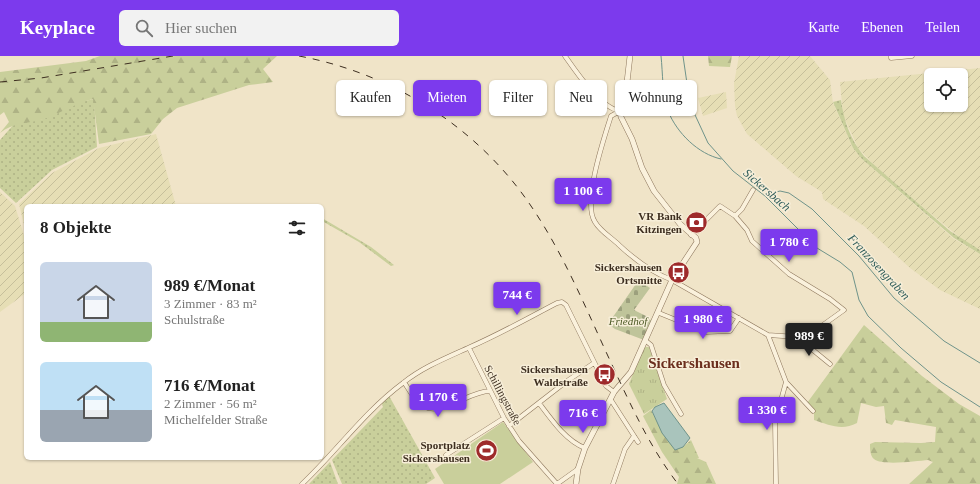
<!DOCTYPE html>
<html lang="de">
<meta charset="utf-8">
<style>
:root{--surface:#fff;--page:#f2f2f2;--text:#222;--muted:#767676;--accent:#7c3aed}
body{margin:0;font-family:"Times New Roman",serif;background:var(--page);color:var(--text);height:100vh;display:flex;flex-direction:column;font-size:15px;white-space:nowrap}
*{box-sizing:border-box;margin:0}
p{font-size:13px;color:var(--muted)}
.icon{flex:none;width:22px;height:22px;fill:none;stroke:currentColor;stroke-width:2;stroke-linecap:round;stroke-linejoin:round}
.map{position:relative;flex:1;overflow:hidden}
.details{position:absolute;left:24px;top:148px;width:300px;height:256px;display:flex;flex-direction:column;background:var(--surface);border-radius:6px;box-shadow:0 1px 3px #0004}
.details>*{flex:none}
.banner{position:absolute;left:336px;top:24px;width:380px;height:36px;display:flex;gap:8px}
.fabs{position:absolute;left:924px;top:12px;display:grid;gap:8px}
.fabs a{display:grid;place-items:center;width:44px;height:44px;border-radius:6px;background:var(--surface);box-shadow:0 1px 3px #0004;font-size:20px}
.price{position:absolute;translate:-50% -34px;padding:0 9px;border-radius:4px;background:var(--accent);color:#fff;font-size:13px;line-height:26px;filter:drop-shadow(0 1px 2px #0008)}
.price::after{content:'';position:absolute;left:50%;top:24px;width:12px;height:9px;margin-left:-6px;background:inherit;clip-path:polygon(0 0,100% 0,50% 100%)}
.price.selected{background:#222;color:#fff}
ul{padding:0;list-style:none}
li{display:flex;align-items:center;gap:12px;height:100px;padding:0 16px}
li span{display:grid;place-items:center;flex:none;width:112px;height:80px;border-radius:6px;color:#555}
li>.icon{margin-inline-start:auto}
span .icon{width:48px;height:48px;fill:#fffc;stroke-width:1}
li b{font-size:17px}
h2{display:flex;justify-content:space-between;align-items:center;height:48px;padding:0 16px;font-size:17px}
.tag{padding:0 14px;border-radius:6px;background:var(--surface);box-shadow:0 1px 3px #0004;font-size:14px;line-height:36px}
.tag.selected{background:var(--accent);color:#fff}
header{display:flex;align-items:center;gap:24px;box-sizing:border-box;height:56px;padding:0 20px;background:var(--accent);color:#fff}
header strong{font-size:19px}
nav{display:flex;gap:22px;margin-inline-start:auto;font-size:14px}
.search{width:280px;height:36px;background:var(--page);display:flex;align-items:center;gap:10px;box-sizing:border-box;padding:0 14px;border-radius:6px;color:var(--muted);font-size:15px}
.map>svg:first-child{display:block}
.farmland{fill:url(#farmland-furrows);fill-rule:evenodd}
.grass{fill:url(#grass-dots)}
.forest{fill:url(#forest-firs)}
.cemetery{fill:url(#cemetery-stones)}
.park{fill:url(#park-tufts)}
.garden{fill:#c9cf9b}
.water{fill:#a9c4bc;stroke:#6f938a}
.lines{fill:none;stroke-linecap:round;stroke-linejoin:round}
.stream{stroke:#6f938a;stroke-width:1}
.minor-casing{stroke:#8d765c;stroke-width:5}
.tertiary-casing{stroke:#8d765c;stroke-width:6}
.minor{stroke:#faf1dc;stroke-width:4}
.tertiary{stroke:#faf1dc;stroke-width:5}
.rail{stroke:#3d2e20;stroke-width:1;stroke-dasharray:7 7;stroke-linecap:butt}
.labels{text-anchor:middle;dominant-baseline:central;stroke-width:3;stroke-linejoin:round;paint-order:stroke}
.poi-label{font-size:11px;font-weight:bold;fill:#3d2e20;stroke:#f7eed8;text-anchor:end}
.park-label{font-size:11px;font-style:italic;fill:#4d5a26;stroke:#f7eed8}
.street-label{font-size:11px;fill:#3d2e20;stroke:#f7eed8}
.water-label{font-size:12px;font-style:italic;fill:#2f5d5a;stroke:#f7eed8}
.district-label{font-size:15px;font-weight:bold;fill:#6b2e1e;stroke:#f7eed8}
</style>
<header>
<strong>Keyplace</strong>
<div class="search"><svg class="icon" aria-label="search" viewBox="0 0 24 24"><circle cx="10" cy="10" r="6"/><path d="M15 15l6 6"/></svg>Hier suchen</div>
<nav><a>Karte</a><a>Ebenen</a><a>Teilen</a></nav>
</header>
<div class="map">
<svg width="980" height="428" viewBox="0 0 980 428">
<defs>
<pattern id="farmland-furrows" width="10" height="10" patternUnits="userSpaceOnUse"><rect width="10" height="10" fill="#e6deb5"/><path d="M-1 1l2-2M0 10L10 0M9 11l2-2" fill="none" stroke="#c6bf9b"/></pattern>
<pattern id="grass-dots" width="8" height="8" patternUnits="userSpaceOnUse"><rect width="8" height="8" fill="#c9cf9b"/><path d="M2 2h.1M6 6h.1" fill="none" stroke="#aeb285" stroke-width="1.8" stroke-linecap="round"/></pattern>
<pattern id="forest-firs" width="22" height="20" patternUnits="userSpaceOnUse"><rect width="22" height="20" fill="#c9cf9b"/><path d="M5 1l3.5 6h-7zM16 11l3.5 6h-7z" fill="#aeb285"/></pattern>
<pattern id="cemetery-stones" width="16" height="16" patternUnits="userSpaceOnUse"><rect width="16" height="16" fill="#bfc49a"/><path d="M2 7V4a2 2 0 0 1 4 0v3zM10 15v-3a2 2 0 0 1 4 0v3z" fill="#9ca07d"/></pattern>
<pattern id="park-tufts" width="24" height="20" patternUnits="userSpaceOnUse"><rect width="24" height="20" fill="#c9cf9b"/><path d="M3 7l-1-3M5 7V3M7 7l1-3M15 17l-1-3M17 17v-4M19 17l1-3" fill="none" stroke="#aeb285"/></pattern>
</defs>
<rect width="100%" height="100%" fill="#f0e4c8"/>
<path class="farmland" d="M 739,0 L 810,0 L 830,24 L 833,47 L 853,92 L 862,103 L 954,183 L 980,198 L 980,253 L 940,234 L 910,212 L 864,170 L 823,143 L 822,136 L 796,120 L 747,78 L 737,60 L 735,50 L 734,27 Z
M 980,12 L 980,194 L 963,184 L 925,153 L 874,109 L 858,92 L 843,59 L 840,26 ZM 931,19 L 961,19 L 961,49 L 931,49 Z
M 726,36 L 727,52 L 703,60 L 698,42 Z
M 156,78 L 176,150 L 26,150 L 26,177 L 19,148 L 52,117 L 99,92 Z
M 0,136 L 15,150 L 26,186 L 26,237 L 0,256 Z"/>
<path class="grass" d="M 94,43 L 97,91 L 52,114 L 16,147 L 0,132 L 0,84 L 14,68 L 43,63 L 80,46 Z
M 841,44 C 844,65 850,83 864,100 L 950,175 L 980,194 L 980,198 L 954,182 L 862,103 L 853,92 L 833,46 Z
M 322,162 L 371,191 L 394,209 L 391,210 L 359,186 L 322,165 Z
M 388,338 L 435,422 L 426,428 L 342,428 L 332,404 L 383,351 L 381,344 Z
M 330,406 L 338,428 L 309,428 Z"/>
<path class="forest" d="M 100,0 L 277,0 L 263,13 L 273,26 L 249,29 L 177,52 L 163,63 L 151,78 L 99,88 L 93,43 C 76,47 61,57 44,63 C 28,68 13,66 0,77 L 9,66 L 4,56 L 0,59 L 0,16 L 86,5 Z
M 708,0 L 732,0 L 730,11 L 709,10 Z
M 864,269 L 922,320 L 959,348 L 980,360 L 980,428 L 909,428 L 933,406 L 928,404 C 917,405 882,410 874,403 C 870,400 870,393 870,388 L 875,386 L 921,387 L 935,386 L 936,371 L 895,364 L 892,369 L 886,367 L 884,350 L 876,351 L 861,347 L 857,367 C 842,375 829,369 814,364 L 814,356 L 807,347 Z
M 651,354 C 663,376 660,379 683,391 L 691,384 L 699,402 L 697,402 L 706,406 L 716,428 L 677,428 L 679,421 L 662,396 L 643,360 Z"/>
<path class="cemetery" d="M 638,225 L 650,226 L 647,230 L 650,232 L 634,254 L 648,261 L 653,267 L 644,284 L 615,273 L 608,268 Z"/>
<path class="park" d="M 644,291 L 649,291 L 667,343 L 644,358 L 629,328 Z"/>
<path class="garden" d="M 503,366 L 533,406 L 500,428 L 444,428 L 435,413 Z"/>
<path class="water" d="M 664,347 L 690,382 L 683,391 L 675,394 L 662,377 L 652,355 L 655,351 Z"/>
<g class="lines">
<path class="stream" d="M 661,0 C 663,18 662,38 668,55 C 677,77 698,98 721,103
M 683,0 L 690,48 L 708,87 L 733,115 L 765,140 L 817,192 L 840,206 L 852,216 L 859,244 L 868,260 L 901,292 L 941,326 L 980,351
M 766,139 L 780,135 L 789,137 L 812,153 L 859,200 L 894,242 L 944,285 L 980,307"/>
<defs>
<path id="minor" d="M 565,0 C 577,17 599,50 619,55
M 891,0 L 891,2 L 912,0
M 620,55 L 611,60 C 604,82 582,147 595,166 C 600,175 612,182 619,189 C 634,203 653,217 672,224 L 768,279 L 797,281 L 816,274 L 844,254 L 830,243 L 789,218 L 752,185 L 747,174 L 735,160
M 691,179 L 720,150 L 735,160 L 742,153 L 753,134
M 659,257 L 706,276 L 730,275 L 739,262
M 768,279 L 786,326 L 813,355
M 797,281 L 830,308
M 646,285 L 651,289 L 664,329 L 681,358
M 469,292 L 504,362 L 519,385 L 557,428
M 404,326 C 408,332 412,340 418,346 C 436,366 467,335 490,335
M 611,344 L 638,386
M 539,347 C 551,363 566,385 585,392
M 509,370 L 567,325 L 594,307
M 446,399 L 504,362
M 302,428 C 337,395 364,356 403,327 C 423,311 446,302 470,291 C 500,278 528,262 557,247 L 562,246 L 566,249 L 606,330 L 614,336
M 557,428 L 578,413
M 613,428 L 625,393 L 634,380
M 776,428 L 775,366 L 786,326"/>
<path id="tertiary" d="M 576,428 L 578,413 L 585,392 L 614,336 L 631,316 L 672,224 L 697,186 L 696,182 L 680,168 L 654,135 L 642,112 L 632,83 L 621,61 L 620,55 L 626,35 L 630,0"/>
</defs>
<use href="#minor" class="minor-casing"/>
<use href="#tertiary" class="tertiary-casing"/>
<use href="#minor" class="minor"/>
<use href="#tertiary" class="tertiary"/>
<path class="rail" d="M 299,0 C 395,18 482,74 535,156 C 564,200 585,250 607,298 C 628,343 648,389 678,428
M 0,26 L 41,22 L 173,0"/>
</g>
<defs>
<symbol id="bank-disc" viewBox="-11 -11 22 22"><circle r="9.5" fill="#9e2a2b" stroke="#f7eed8"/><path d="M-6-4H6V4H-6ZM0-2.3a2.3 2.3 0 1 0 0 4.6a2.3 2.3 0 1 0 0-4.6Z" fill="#fff"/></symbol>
<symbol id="bus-disc" viewBox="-11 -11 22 22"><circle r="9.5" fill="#9e2a2b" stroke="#f7eed8"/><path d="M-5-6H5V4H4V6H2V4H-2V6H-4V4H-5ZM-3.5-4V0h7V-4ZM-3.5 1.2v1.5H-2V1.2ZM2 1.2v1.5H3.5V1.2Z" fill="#fff"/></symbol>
<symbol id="stadium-disc" viewBox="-11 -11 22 22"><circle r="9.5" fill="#9e2a2b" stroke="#f7eed8"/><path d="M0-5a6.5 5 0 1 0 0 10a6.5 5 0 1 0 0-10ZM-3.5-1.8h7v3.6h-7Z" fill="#fff"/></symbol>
</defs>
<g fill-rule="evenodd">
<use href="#bank-disc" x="684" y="154" width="25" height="25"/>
<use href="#bus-disc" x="666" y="204" width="25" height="25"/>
<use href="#bus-disc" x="592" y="306" width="25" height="25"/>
<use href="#stadium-disc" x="474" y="382" width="25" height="25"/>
</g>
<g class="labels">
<g class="poi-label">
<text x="682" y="160">VR Bank<tspan x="682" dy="13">Kitzingen</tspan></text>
<text x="662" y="211">Sickershausen<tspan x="662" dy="13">Ortsmitte</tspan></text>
<text x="588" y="313">Sickershausen<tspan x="588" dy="13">Waldstraße</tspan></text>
<text x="470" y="389">Sportplatz<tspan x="470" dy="13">Sickershausen</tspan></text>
</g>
<g class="park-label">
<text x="628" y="265">Friedhof</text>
</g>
<g class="street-label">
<text transform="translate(503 339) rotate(62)">Schillingstraße</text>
</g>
<g class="water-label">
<text transform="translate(767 134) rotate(41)">Sickersbach</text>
<text transform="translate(879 211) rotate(47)">Franzosengraben</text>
</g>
<g class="district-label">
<text x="694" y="307">Sickershausen</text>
</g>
</g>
</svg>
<div class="fabs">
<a><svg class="icon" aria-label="locate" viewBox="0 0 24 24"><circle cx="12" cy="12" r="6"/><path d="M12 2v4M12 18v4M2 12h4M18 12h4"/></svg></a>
</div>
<b class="price" style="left:583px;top:156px">1 100 €</b>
<b class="price" style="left:789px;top:207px">1 780 €</b>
<b class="price" style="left:517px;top:260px">744 €</b>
<b class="price" style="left:703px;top:284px">1 980 €</b>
<b class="price selected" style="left:809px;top:301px">989 €</b>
<b class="price" style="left:438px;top:362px">1 170 €</b>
<b class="price" style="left:767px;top:375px">1 330 €</b>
<b class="price" style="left:583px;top:378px">716 €</b>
<div class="banner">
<a class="tag">Kaufen</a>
<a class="tag selected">Mieten</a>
<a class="tag">Filter</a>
<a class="tag">Neu</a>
<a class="tag">Wohnung</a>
</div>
<section class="details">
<h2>8 Objekte<svg class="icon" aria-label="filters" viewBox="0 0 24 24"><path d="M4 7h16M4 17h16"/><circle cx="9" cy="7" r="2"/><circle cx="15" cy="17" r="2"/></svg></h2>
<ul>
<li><span style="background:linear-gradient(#c9d6e8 75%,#8fb573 0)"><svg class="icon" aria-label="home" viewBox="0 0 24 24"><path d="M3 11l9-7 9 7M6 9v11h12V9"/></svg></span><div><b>989 €/Monat</b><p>3 Zimmer · 83 m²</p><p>Schulstraße</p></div></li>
<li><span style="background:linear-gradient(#bfe0f5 60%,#9aa5b1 0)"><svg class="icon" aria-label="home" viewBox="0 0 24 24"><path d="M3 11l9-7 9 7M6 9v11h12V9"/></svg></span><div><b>716 €/Monat</b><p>2 Zimmer · 56 m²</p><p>Michelfelder Straße</p></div></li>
</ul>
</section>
</div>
